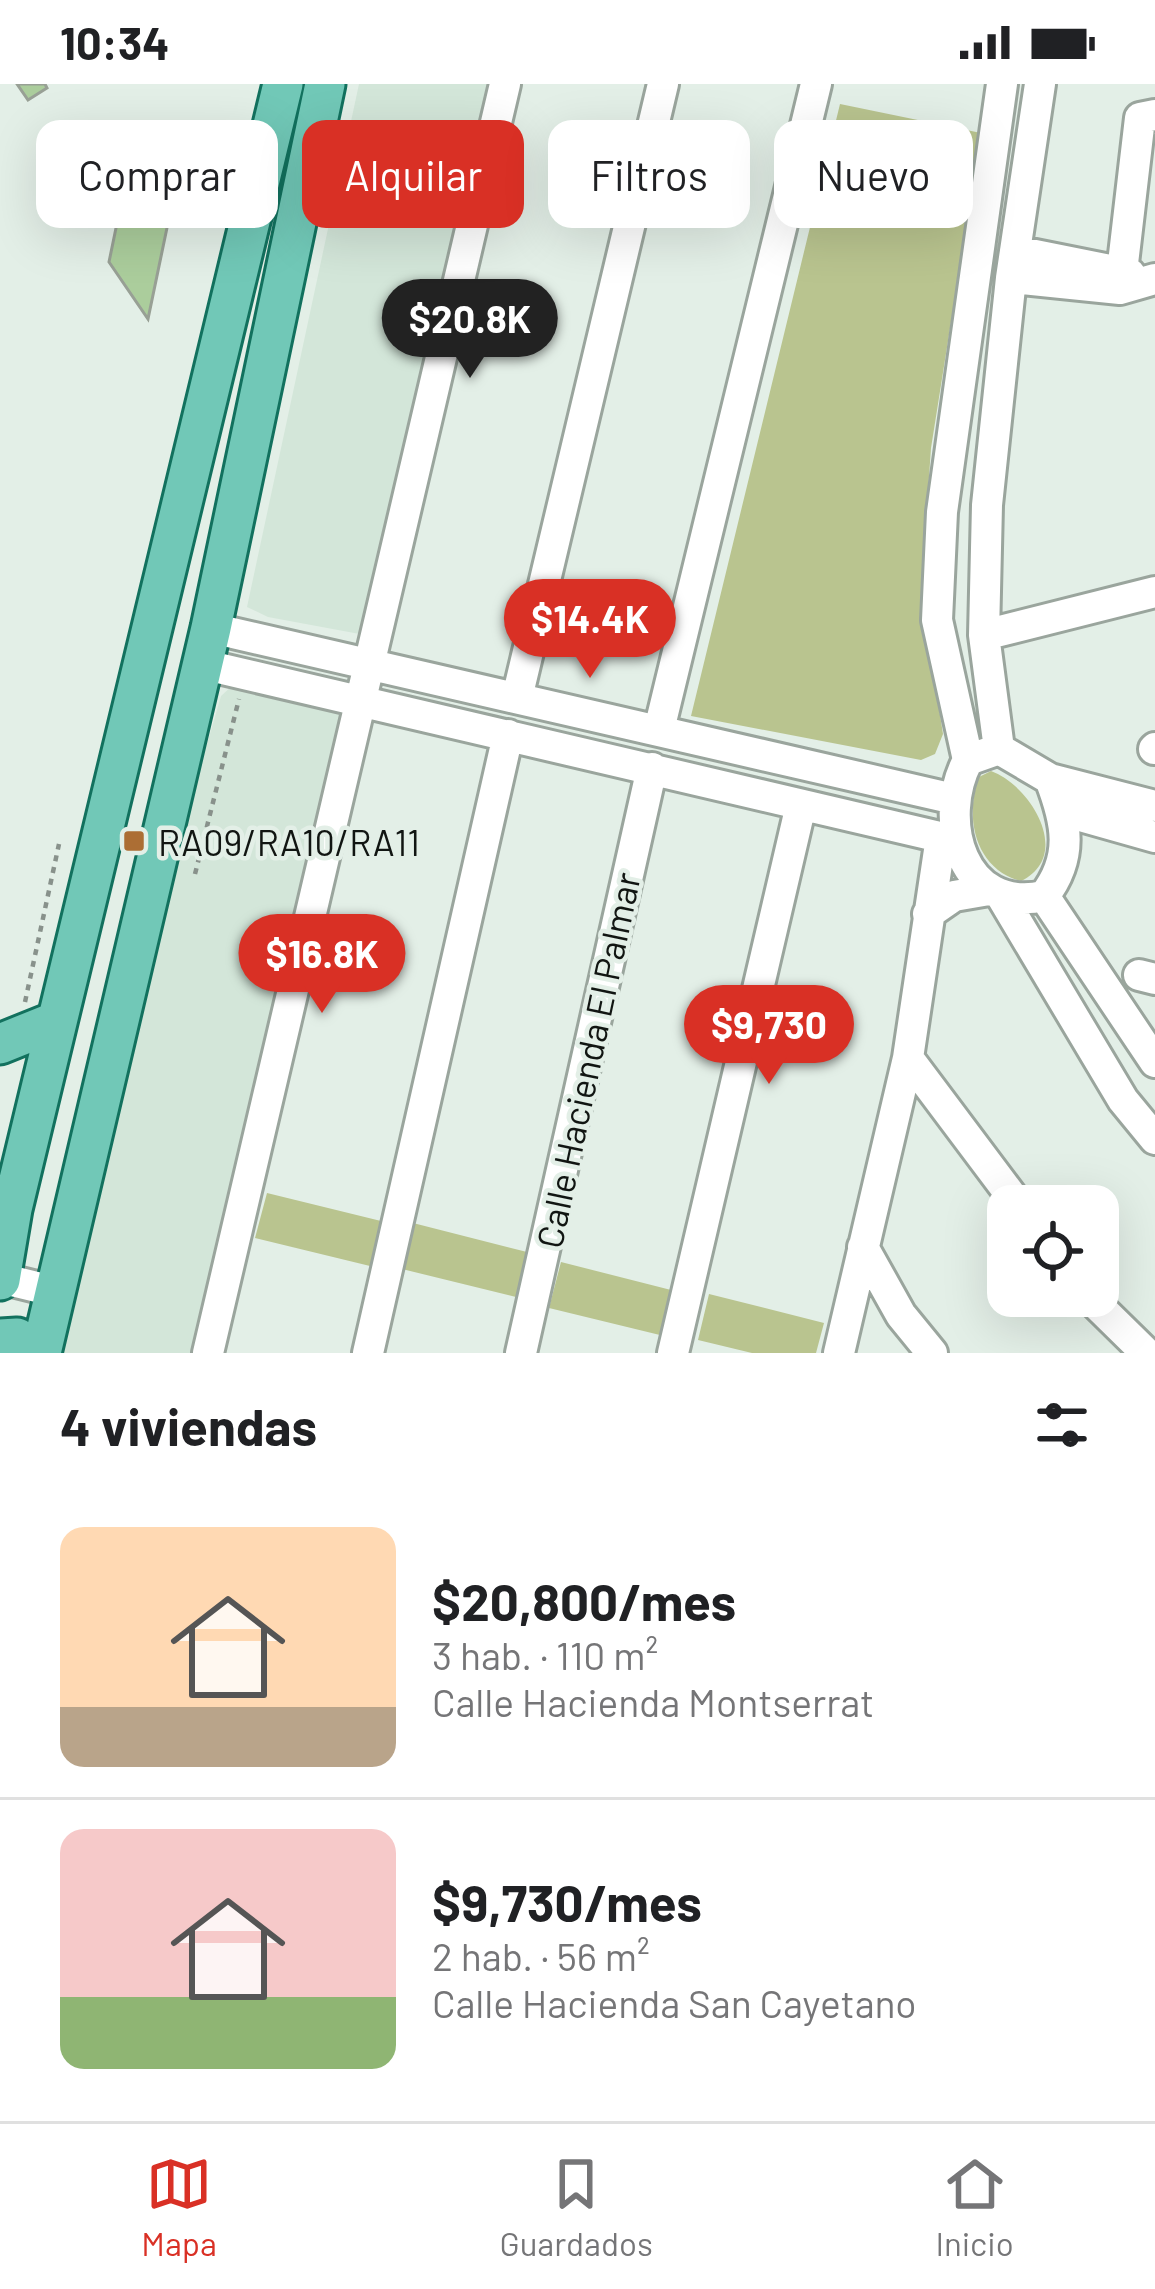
<!DOCTYPE html>
<html lang="es">
<meta charset="utf-8">
<style>
:root{--surface:#fff;--page:#f6f6f6;--text:#202124;--muted:#757577;--line:#e0e0e0;--accent:#d93025}
body{margin:0;font-family:Barlow,sans-serif;background:var(--page);color:var(--text);height:100vh;display:flex;flex-direction:column;font-size:45px;white-space:nowrap}
*{box-sizing:border-box;margin:0}
p{font-size:39px;color:var(--muted)}
.icon{flex:none;width:66px;height:66px;fill:none;stroke:currentColor;stroke-width:2;stroke-linecap:round;stroke-linejoin:round}
.map{position:relative;height:1269px;overflow:hidden}
.panel{display:flex;flex-direction:column;background:var(--surface);flex:1}
.panel>*{flex:none}
.hud{position:absolute;left:36px;top:36px;width:1083px;height:108px;display:flex;gap:24px}
.fabs{position:absolute;left:987px;top:1101px;display:grid;gap:24px}
.fabs a{display:grid;place-items:center;width:132px;height:132px;border-radius:24px;background:var(--surface);box-shadow:0 12px 48px #0002;font-size:60px}
.price{position:absolute;translate:-50% -102px;padding:0 27px;border-radius:42px;background:var(--accent);color:#fff;font-size:39px;line-height:78px;filter:drop-shadow(0 3px 6px #0008)}
.price::after{content:'';position:absolute;left:50%;top:72px;width:36px;height:27px;margin-left:-18px;background:inherit;clip-path:polygon(0 0,100% 0,50% 100%)}
.price.current{background:#222;color:#fff}
ul{padding:0;list-style:none}
li{display:flex;align-items:center;gap:36px;height:300px;padding:0 60px}
li+li{border-top:3px solid var(--line)}
li span{display:grid;place-items:center;flex:none;width:336px;height:240px;border-radius:24px;color:#555}
li>.icon{margin-inline-start:auto}
span .icon{width:144px;height:144px;fill:#fffc;stroke-width:1}
li b{font-size:51px}
h2{display:flex;justify-content:space-between;align-items:center;height:144px;padding:0 60px;font-size:51px}
.tag{padding:0 42px;border-radius:24px;background:var(--surface);box-shadow:0 12px 48px #0002;font-size:42px;line-height:108px}
.tag.current{background:var(--accent);color:#fff}
.status{display:flex;justify-content:space-between;align-items:center;height:84px;padding:0 60px;background:var(--surface);direction:ltr}
.status svg{height:33px;fill:currentColor}
.tabs{display:flex;justify-content:space-around;align-items:center;height:168px;border-top:3px solid var(--line);background:var(--surface);font-size:33px;color:var(--muted)}
.tabs a{display:grid;justify-items:center;gap:6px}
.tabs .current{color:var(--accent)}
.map>svg:first-child{display:block}
.built{fill:#d3e6d9}
.green{fill:#b9c48f}
.building{fill:#abcd9c;stroke:#98a095;stroke-width:3}
.lines{fill:none;stroke-linecap:round;stroke-linejoin:round}
.minor-casing{stroke:#9aa59d;stroke-width:36}
.major-casing{stroke:#12715e;stroke-width:45}
.path{stroke:#88918b;stroke-width:4.5;stroke-dasharray:6 6;stroke-linecap:butt}
.minor{stroke:#fff;stroke-width:30}
.major{stroke:#71c8b7;stroke-width:39}
.poi-dot{fill:#ac6e34;stroke:#e3efe7;stroke-width:4.5}
.labels{text-anchor:middle;dominant-baseline:central;stroke-width:9;stroke-linejoin:round;paint-order:stroke}
.poi-label{font-size:36px;fill:#111512;stroke:#e3efe7;text-anchor:start}
.street-label{font-size:36px;fill:#111512;stroke:#e3efe7}
</style>
<div class="status"><b>10:34</b><svg viewBox="0 0 49 12"><path d="M0 12V9h3v3zM5 12V6h3v6zM10 12V3h3v9zM15 12V0h3v12zM26 1h20v11H26zM47 4h2v5h-2z"/></svg></div>
<div class="map">
<svg width="1155" height="1269" viewBox="0 0 1155 1269">
<rect width="100%" height="100%" fill="#e3efe7"/>
<path class="built" d="M 359,0 L 502,0 L 365,551 L 268,533 L 247,523 Z
M 233,601 L 348,623 L 194,1269 L 55,1269 L 172,780 L 221,612 Z"/>
<path class="green" d="M 840,20 L 981,49 L 931,364 L 921,509 L 943,650 L 935,670 L 921,676 L 691,632 Z
M 991,687 C 1030,701 1074,771 1021,797 C 975,785 964,733 979,693 Z
M 267,1109 L 381,1137 L 370,1182 L 255,1154 Z
M 413,1139 L 527,1168 L 516,1213 L 402,1185 Z
M 561,1178 L 675,1207 L 664,1252 L 549,1224 Z
M 709,1210 L 824,1239 L 816,1269 L 752,1269 L 698,1256 Z"/>
<path class="building" d="M 17,0 L 45,0 L 47,4 L 28,16 Z
M 129,81 L 178,91 L 148,235 L 109,178 Z"/>
<g class="lines">
<defs>
<path id="minor" d="M 1015,167 L 1130,190
M 1011,194 L 1120,205 L 1155,195
M 1120,205 L 1140,34 L 1155,31
M 211,544 L 954,715
M 984,551 L 1155,508
M 201,580 L 957,757
M 517,614 L 663,0
M 659,646 L 816,0
M 999,665 L 984,551 L 987,421 L 1011,194 L 1040,0
M 999,665 L 1050,695 C 1067,739 1074,773 1044,812 C 962,830 936,736 968,676 Z
M 1154,665 L 1155,664
M 968,676 L 937,536 L 942,428 L 1002,0
M 1050,695 L 1155,722
M 1063,727 L 1155,753
M 1044,812 L 1155,978
M 1002,813 L 1123,1016 L 1155,1055
M 928,830 L 954,812 L 989,806
M 1139,891 L 1155,895
M 908,974 L 1019,1122
M 863,1163 L 901,1231 L 932,1269
M 0,1194 L 53,1207
M 1088,1212 L 1146,1269
M 208,1269 L 505,0
M 368,1269 L 508,651
M 521,1269 L 652,684
M 673,1269 L 801,721
M 839,1269 L 908,974 L 941,753"/>
<path id="major" d="M 0,960 L 57,937
M 0,1196 L 12,1125 L 283,0
M 0,1255 L 17,1254 L 35,1269
M 41,1269 L 211,544 L 325,0"/>
</defs>
<use href="#minor" class="minor-casing"/>
<use href="#major" class="major-casing"/>
<path class="path" d="M 195,790 L 239,615
M 25,918 L 59,760"/>
<use href="#minor" class="minor"/>
<use href="#major" class="major"/>
</g>
<rect class="poi-dot" x="122" y="745" width="24" height="24" rx="6"/>
<g class="labels">
<g class="poi-label">
<text x="158" y="757">RA09/RA10/RA11</text>
</g>
<g class="street-label">
<text transform="translate(587 976) rotate(-78)">Calle Hacienda El Palmar</text>
</g>
</g>
</svg>
<div class="fabs">
<a><svg class="icon" aria-label="locate" viewBox="0 0 24 24"><circle cx="12" cy="12" r="6"/><path d="M12 2v4M12 18v4M2 12h4M18 12h4"/></svg></a>
</div>
<b class="price current" style="left:470px;top:297px">$20.8K</b>
<b class="price" style="left:590px;top:597px">$14.4K</b>
<b class="price" style="left:322px;top:932px">$16.8K</b>
<b class="price" style="left:769px;top:1003px">$9,730</b>
<div class="hud">
<a class="tag">Comprar</a>
<a class="tag current">Alquilar</a>
<a class="tag">Filtros</a>
<a class="tag">Nuevo</a>
</div>
</div>
<section class="panel">
<h2>4 viviendas<svg class="icon" aria-label="filters" viewBox="0 0 24 24"><path d="M4 7h16M4 17h16"/><circle cx="9" cy="7" r="2"/><circle cx="15" cy="17" r="2"/></svg></h2>
<ul>
<li><span style="background:linear-gradient(#ffd9b3 75%,#b9a48a 0)"><svg class="icon" aria-label="home" viewBox="0 0 24 24"><path d="M3 11l9-7 9 7M6 9v11h12V9"/></svg></span><div><b>$20,800/mes</b><p>3 hab. · 110 m²</p><p>Calle Hacienda Montserrat</p></div></li>
<li><span style="background:linear-gradient(#f6c9c9 70%,#8fb573 0)"><svg class="icon" aria-label="home" viewBox="0 0 24 24"><path d="M3 11l9-7 9 7M6 9v11h12V9"/></svg></span><div><b>$9,730/mes</b><p>2 hab. · 56 m²</p><p>Calle Hacienda San Cayetano</p></div></li>
</ul>
</section>
<nav class="tabs">
<a class="current"><svg class="icon" aria-label="map" viewBox="0 0 24 24"><path d="M3 6l6-2 6 2 6-2v14l-6 2-6-2-6 2zM9 4v14M15 6v14"/></svg>Mapa</a>
<a><svg class="icon" aria-label="saved" viewBox="0 0 24 24"><path d="M7 4h10v16l-5-4-5 4z"/></svg>Guardados</a>
<a><svg class="icon" aria-label="home" viewBox="0 0 24 24"><path d="M3 11l9-7 9 7M6 9v11h12V9"/></svg>Inicio</a>
</nav>
